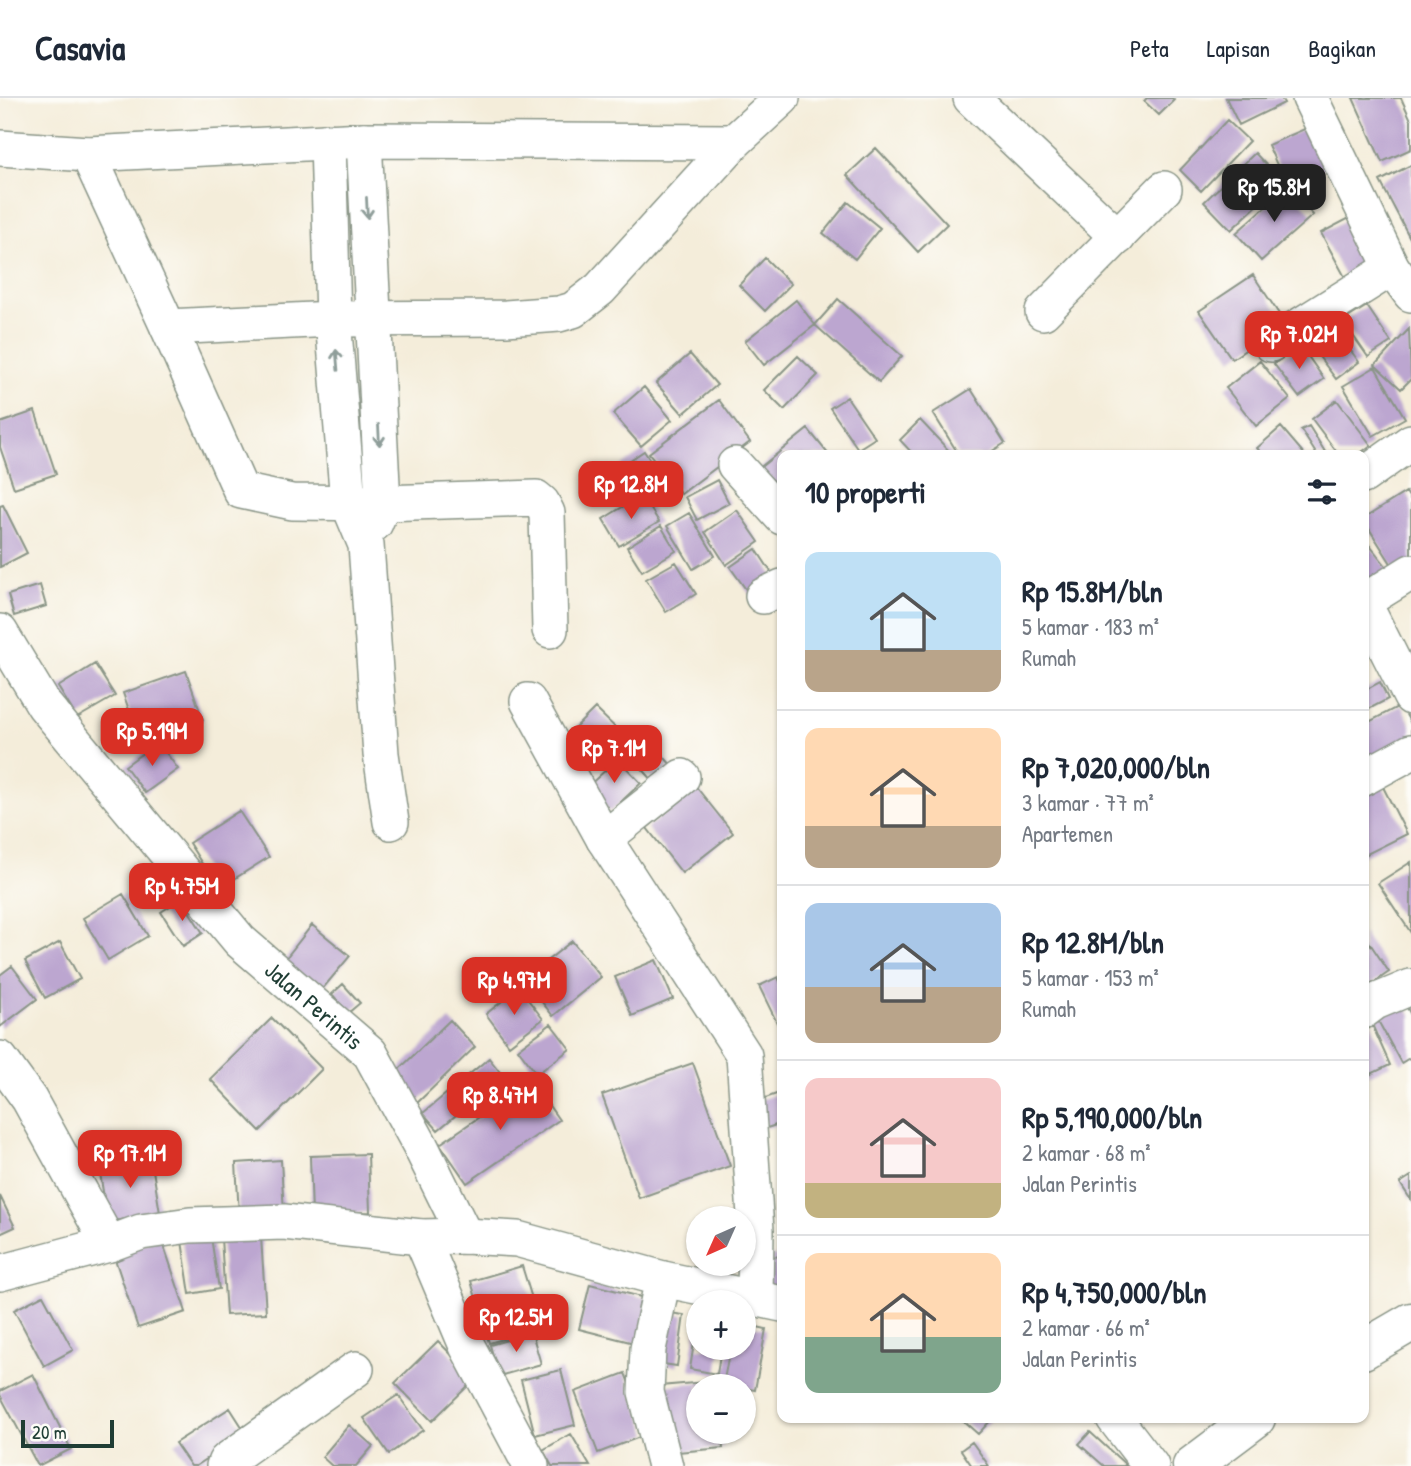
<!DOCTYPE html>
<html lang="id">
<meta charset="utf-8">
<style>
:root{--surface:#fff;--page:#f6f6f7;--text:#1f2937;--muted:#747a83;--line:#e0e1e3;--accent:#d93025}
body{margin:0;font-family:"Patrick Hand",sans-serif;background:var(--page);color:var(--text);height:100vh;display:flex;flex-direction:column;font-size:26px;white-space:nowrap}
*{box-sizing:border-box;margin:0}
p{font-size:23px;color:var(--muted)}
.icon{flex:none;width:38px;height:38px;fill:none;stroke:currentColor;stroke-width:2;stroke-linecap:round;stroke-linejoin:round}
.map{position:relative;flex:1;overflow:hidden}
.drawer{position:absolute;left:777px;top:352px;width:592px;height:973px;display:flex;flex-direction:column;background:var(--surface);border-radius:14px;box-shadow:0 2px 5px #0004}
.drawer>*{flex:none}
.needle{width:46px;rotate:225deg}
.buttons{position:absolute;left:686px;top:1108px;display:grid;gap:14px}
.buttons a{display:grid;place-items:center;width:70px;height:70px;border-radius:50%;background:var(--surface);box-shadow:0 2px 5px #0004;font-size:35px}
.scale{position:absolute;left:21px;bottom:18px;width:93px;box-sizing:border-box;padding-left:7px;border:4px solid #1f3d34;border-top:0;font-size:19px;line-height:24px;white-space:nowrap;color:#1f3d34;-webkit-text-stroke:5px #fdfcf7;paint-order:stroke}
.price{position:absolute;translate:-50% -60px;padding:0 16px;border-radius:14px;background:var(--accent);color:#fff;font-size:23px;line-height:46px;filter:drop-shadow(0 2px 4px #0008)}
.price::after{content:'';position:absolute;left:50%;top:42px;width:21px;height:16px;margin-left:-10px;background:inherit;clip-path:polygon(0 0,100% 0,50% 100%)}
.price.on{background:#222;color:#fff}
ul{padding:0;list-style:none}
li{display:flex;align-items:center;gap:21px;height:175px;padding:0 28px}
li+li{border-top:2px solid var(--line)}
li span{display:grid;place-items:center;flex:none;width:196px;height:140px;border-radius:14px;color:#555}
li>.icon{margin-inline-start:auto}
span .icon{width:84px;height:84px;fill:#fffc;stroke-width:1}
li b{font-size:30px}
h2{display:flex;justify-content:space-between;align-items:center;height:84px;padding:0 28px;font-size:30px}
header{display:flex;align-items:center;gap:42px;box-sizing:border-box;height:98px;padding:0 35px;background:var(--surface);border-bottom:2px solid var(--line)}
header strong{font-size:33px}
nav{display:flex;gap:38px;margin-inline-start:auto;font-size:24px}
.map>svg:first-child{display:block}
.building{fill:#bca6d0}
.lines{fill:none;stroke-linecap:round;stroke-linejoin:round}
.minor-casing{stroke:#8a9587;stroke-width:38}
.tertiary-casing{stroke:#8a9587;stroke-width:41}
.minor{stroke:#fff;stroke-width:35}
.tertiary{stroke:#fff;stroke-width:38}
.oneway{stroke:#8f9e9a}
.labels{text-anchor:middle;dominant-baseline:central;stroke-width:6;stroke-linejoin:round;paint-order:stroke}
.street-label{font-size:24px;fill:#1f3d34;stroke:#fdfcf7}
</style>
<header>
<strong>Casavia</strong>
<nav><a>Peta</a><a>Lapisan</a><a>Bagikan</a></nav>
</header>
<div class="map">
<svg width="1411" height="1368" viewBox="0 0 1411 1368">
<rect width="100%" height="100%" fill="#fdfcf7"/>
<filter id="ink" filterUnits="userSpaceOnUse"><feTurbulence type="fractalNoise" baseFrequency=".0143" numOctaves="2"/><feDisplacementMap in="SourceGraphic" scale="14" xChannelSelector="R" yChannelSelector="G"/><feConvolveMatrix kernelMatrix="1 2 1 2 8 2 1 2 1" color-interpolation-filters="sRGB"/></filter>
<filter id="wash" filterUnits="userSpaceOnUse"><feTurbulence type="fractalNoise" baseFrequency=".00686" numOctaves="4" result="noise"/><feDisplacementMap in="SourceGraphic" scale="28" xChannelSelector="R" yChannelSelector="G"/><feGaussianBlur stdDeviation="1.57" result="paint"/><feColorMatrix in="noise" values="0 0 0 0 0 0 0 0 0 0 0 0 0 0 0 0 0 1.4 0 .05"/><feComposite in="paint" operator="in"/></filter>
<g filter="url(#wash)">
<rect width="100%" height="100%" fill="#f4edda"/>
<g id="blocks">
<path class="building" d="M 1147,0 L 1172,0 L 1174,2 L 1159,17 L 1144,3 Z
M 1226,0 L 1281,0 L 1284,5 L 1239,27 Z
M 1353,0 L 1401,0 L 1411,22 L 1411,51 L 1382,64 Z
M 1227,22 L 1249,43 L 1201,93 L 1180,72 Z
M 1309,29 L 1327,69 L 1286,87 L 1268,47 Z
M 876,50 L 947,126 L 918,154 L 847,77 Z
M 1255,55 L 1282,84 L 1231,132 L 1204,104 Z
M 1411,67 L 1411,142 L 1380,83 Z
M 1288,89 L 1313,117 L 1261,163 L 1236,135 Z
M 848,104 L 880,130 L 855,161 L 823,135 Z
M 1357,116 L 1382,162 L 1346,181 L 1321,135 Z
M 765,160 L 791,186 L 765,213 L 739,187 Z
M 1253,177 L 1285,225 L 1232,261 L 1199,213 Z
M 838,201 L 902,258 L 879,284 L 815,227 Z
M 796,202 L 815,227 L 764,267 L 745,243 Z
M 1367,208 L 1391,244 L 1368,259 L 1343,223 Z
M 1326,218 L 1359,264 L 1336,281 L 1302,236 Z
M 1409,231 L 1411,281 L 1401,291 L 1375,267 Z
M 1300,247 L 1324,281 L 1299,299 L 1274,266 Z
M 690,256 L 717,287 L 683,316 L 656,285 Z
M 798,258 L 818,277 L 784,312 L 764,292 Z
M 1260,263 L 1290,301 L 1256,328 L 1226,290 Z
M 1375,269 L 1405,320 L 1373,338 L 1343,288 Z
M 644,289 L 672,322 L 641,348 L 613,316 Z
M 971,291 L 1005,345 L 986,357 L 959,357 L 933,315 Z
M 847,299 L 875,340 L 858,351 L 830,310 Z
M 719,302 L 750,344 L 681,396 L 649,355 Z
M 1337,302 L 1371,347 L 1358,357 L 1339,357 L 1312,321 Z
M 35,313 L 56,376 L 14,390 L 0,349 L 0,325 Z
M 920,322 L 953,357 L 914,357 L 900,342 Z
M 1309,328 L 1327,357 L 1317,357 L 1301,332 Z
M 1281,329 L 1305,357 L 1263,357 L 1257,350 Z
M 808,331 L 829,357 L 782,357 L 782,403 L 757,372 Z
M 644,353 L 658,374 L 623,397 L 609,376 Z
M 717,382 L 729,405 L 697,422 L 685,399 Z
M 1406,394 L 1411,402 L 1411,470 L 1399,478 L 1363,421 Z
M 642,397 L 659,424 L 619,448 L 603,421 Z
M 3,407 L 27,455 L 0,469 L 0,408 Z
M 737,412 L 759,444 L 726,467 L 705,434 Z
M 689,415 L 715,458 L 693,471 L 667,428 Z
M 661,428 L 676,453 L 642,473 L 627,449 Z
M 1363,439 L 1394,478 L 1363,487 Z
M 756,451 L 775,480 L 750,497 L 730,469 Z
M 676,464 L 696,496 L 666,514 L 646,481 Z
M 40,487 L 46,508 L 14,518 L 8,497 Z
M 95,566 L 115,598 L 77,620 L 58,589 Z
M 186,573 L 203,622 L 141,645 L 123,595 Z
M 1380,584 L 1388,601 L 1363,614 L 1363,593 Z
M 1401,607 L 1411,626 L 1411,646 L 1375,665 L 1363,644 L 1363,627 Z
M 595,610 L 624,638 L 596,667 L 567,638 Z
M 647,640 L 673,669 L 655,685 L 629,656 Z
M 158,644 L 178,671 L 145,695 L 125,668 Z
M 618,661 L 641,685 L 610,714 L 587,689 Z
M 1382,687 L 1407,736 L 1363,758 L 1363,697 Z
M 697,690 L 733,735 L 682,775 L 647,730 Z
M 239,713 L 269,759 L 218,791 L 189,745 Z
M 1411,764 L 1411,835 L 1378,785 Z
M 123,796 L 148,838 L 108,862 L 83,820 Z
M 181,801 L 203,835 L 183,848 L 161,814 Z
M 312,827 L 350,858 L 319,895 L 282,865 Z
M 1363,835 L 1389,874 L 1363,892 Z
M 572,843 L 601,879 L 553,918 L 524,881 Z
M 60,844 L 80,881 L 45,900 L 25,863 Z
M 656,862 L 673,901 L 632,918 L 615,879 Z
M 12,868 L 37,901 L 0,929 L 0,877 Z
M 778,879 L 782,888 L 782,935 L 759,888 Z
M 343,886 L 360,905 L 348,915 L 332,896 Z
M 519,890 L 543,921 L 509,947 L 486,916 Z
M 1404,904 L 1411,917 L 1411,959 L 1401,965 L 1376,919 Z
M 272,920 L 322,971 L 260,1033 L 210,981 Z
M 450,922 L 475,949 L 414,1008 L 389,981 Z
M 1370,922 L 1390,967 L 1369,977 L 1363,965 L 1363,925 Z
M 551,926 L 570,951 L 537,976 L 518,951 Z
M 489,960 L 503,978 L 438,1032 L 423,1015 Z
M 693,965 L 730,1068 L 639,1100 L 602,997 Z
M 532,983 L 559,1022 L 467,1085 L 440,1046 Z
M 782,994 L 782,1025 L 767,1030 L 757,1003 Z
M 368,1056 L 370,1114 L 312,1116 L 310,1058 Z
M 151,1060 L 160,1115 L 108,1124 L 99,1069 Z
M 281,1062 L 284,1115 L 239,1117 L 236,1065 Z
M 1411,1078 L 1411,1102 L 1400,1085 Z
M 0,1098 L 15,1129 L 0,1136 Z
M 161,1139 L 186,1214 L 138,1230 L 113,1155 Z
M 211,1139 L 219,1191 L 190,1196 L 182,1143 Z
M 261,1139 L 266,1215 L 226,1217 L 221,1140 Z
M 770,1158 L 782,1159 L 782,1198 L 767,1196 Z
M 522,1168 L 541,1230 L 489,1245 L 471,1183 Z
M 590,1186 L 649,1201 L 638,1246 L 579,1231 Z
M 43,1197 L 73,1252 L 44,1268 L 14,1212 Z
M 663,1214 L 684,1217 L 677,1268 L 656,1265 Z
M 697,1225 L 698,1250 L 721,1250 L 717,1276 L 690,1271 Z
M 744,1226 L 766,1231 L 755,1292 L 744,1290 L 744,1288 L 723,1287 L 730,1250 L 744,1250 Z
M 532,1235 L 541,1266 L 499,1278 L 490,1247 Z
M 438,1243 L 475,1281 L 432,1323 L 395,1285 Z
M 561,1272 L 575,1327 L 535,1337 L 521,1282 Z
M 625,1275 L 648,1336 L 598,1355 L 575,1294 Z
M 33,1276 L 71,1351 L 38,1368 L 0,1297 L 0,1293 Z
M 717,1283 L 717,1288 L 698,1288 L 698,1334 L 721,1334 L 723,1350 L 666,1355 L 660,1288 Z
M 398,1297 L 423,1332 L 389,1356 L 364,1320 Z
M 230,1310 L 246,1335 L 196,1368 L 191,1368 L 175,1345 Z
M 960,1320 L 993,1320 L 978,1336 Z
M 349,1327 L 373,1348 L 356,1368 L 332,1368 L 322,1359 Z
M 1090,1334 L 1127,1368 L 1104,1368 L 1079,1346 Z
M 571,1336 L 590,1368 L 552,1368 L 543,1352 Z
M 972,1344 L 989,1368 L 972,1368 L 961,1352 Z"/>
</g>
</g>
<g filter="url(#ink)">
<use href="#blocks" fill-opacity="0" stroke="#8a9587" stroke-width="2"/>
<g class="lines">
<defs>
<g id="minor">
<path d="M 971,0 L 1118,139"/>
<path d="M 1310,0 L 1392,170 L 1411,196"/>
<path d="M 364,42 L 383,405 L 375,425"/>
<path d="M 328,43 L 333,221 L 348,404 L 366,447 L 381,656 L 391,724"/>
<path d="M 0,50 L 88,56 L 364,42 L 734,44"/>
<path d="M 88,56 L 168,229 L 241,393 L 292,404 L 383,405 L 536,400 L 542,405 L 547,415 L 550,532"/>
<path d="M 1043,214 L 1164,91"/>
<path d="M 168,229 L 333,221 L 506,220 L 559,216 L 573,212 L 600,191 L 734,44 L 782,0"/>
<path d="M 1271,246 L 1392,170"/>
<path d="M 735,367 L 782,419"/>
<path d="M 1363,378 L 1411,344"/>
<path d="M 1411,474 L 1363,504 L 1411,599"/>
<path d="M 763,498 L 782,489"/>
<path id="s1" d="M 0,534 L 44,607 L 240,843 L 370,955 L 420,1047 L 465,1138"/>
<path d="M 528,603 L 604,741 L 744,957 L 756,1132 L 755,1200"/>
<path d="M 1363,680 L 1411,654"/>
<path d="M 604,741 L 682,679"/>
<path d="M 1363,913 L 1375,904 L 1411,889"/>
<path d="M 0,961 L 29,1001 L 109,1146"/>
<path d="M 421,1139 L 467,1248 L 531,1368"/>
<path d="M 0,1175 L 109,1146 L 141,1134 L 190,1127 L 284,1124 L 421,1139 L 465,1138 L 517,1141 L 663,1181 L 782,1206"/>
<path d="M 663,1181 L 648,1251 L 646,1294 L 665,1368"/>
<path d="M 1114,1320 L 1151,1368"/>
<path d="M 224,1368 L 226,1363 L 356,1271"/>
</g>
<path id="tertiary" d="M 1363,1252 L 1411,1224
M 1192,1368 L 1256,1320"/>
</defs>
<use href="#minor" class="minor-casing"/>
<use href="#tertiary" class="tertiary-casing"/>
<use href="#minor" class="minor"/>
<use href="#tertiary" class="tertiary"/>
</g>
<defs><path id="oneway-shaft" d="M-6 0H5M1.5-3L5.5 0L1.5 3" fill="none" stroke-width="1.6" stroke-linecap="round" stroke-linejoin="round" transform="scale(1.75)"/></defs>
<g class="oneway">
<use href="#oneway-shaft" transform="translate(367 110) rotate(87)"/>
<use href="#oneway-shaft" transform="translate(337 262) rotate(-95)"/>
<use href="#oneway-shaft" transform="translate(379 337) rotate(87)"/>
</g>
</g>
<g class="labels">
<g class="street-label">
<text stroke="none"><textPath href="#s1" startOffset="490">Jalan Perintis</textPath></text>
</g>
</g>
</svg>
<div class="buttons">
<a><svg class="needle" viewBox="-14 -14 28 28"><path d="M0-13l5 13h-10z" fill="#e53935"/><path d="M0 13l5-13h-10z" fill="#747a83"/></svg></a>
<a>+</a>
<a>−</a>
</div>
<div class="scale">20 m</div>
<b class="price on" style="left:1274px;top:126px">Rp 15.8M</b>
<b class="price" style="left:1299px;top:273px">Rp 7.02M</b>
<b class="price" style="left:631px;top:423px">Rp 12.8M</b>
<b class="price" style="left:152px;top:670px">Rp 5.19M</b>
<b class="price" style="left:614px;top:687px">Rp 7.1M</b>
<b class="price" style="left:182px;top:825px">Rp 4.75M</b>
<b class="price" style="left:514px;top:919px">Rp 4.97M</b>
<b class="price" style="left:500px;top:1034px">Rp 8.47M</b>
<b class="price" style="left:130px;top:1092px">Rp 17.1M</b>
<b class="price" style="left:516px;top:1256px">Rp 12.5M</b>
<section class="drawer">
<h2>10 properti<svg class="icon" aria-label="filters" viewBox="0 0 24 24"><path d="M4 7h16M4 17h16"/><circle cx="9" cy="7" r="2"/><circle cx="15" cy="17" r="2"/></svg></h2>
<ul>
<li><span style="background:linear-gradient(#bfe0f5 70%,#b9a48a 0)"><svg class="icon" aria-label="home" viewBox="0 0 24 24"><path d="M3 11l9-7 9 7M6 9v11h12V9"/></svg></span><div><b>Rp 15.8M/bln</b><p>5 kamar · 183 m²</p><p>Rumah</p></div></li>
<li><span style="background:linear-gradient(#ffd9b3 70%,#b9a48a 0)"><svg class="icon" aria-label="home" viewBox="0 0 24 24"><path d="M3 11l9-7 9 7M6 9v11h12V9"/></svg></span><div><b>Rp 7,020,000/bln</b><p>3 kamar · 77 m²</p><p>Apartemen</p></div></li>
<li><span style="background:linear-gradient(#a9c7e8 60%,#b9a48a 0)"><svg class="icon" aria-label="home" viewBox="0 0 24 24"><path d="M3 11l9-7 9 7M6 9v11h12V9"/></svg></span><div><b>Rp 12.8M/bln</b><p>5 kamar · 153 m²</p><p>Rumah</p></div></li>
<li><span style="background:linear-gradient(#f6c9c9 75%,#c2b280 0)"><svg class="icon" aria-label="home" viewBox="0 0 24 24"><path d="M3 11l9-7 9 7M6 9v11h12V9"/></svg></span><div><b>Rp 5,190,000/bln</b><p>2 kamar · 68 m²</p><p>Jalan Perintis</p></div></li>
<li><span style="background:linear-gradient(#ffd9b3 60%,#7fa58c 0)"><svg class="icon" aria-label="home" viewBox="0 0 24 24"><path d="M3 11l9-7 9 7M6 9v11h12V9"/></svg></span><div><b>Rp 4,750,000/bln</b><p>2 kamar · 66 m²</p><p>Jalan Perintis</p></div></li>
</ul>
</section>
</div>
